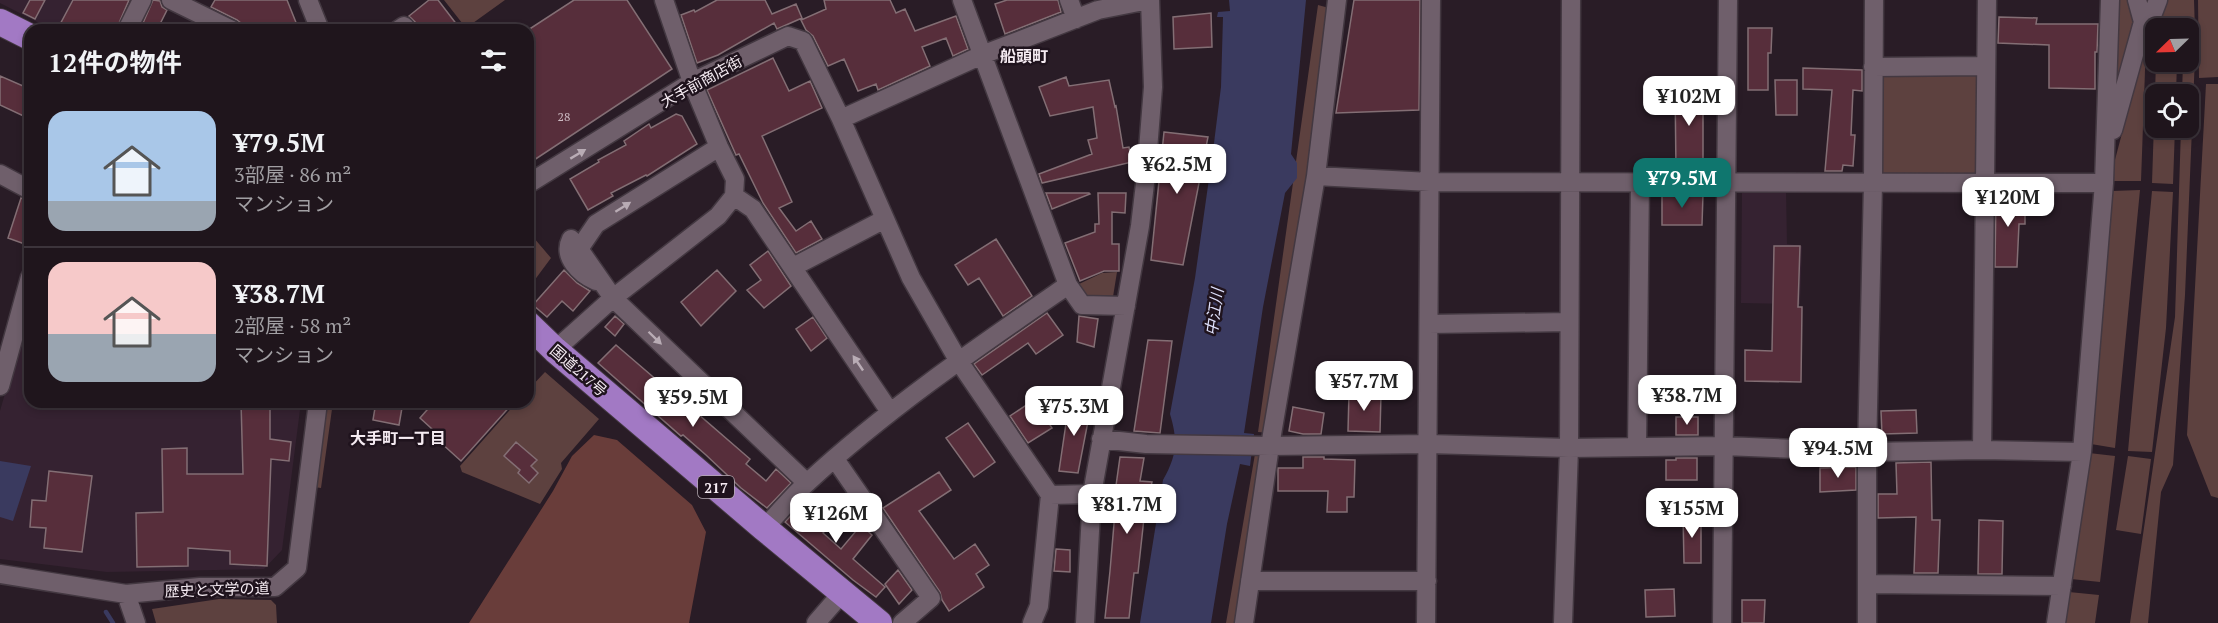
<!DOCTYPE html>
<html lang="ja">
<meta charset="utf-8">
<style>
:root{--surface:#1f151c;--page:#2c2229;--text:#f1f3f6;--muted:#a19fa3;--line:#3c343b;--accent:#0f766e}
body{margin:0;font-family:"PT Serif","Noto Sans JP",serif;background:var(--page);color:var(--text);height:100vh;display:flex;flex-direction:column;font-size:22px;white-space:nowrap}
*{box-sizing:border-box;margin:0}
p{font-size:20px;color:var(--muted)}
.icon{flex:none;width:33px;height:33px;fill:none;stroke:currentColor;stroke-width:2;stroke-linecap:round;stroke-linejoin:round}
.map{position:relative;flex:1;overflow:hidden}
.details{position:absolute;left:24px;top:24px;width:510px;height:384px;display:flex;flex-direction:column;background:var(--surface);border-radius:18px;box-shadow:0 3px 9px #0003,0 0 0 2px var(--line)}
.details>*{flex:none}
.needle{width:39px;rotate:247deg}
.tools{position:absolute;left:2145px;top:18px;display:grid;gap:12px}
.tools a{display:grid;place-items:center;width:54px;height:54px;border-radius:12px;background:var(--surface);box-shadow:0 3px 9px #0003,0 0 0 2px var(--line);font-size:30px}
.price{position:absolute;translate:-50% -51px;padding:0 14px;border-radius:12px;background:#fff;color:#222;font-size:20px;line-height:39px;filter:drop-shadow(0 2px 3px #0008)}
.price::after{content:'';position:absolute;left:50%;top:36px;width:18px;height:14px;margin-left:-9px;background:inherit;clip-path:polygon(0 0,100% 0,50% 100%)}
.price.current{background:var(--accent);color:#fff}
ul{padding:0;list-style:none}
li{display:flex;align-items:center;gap:18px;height:150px;padding:0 24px}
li+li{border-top:2px solid var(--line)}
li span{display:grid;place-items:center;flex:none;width:168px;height:120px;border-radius:18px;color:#555}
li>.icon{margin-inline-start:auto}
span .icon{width:72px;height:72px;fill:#fffc;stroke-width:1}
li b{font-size:26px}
h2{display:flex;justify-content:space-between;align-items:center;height:72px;padding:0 24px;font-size:26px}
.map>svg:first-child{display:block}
.built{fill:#352231}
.green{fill:#5d413f}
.forest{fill:#693d3a}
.water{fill:#3a3a5f}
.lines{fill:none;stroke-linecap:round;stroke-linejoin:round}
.stream{stroke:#3a3a5f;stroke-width:4.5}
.building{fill:#572e3b;stroke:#836e74;stroke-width:1.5}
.minor-casing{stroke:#433841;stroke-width:21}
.highway-casing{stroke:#433841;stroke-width:28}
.minor{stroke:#6f5f6b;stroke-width:18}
.highway{stroke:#a279c4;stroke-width:26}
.oneway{fill:#b9acb5}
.labels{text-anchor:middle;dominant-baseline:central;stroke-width:5;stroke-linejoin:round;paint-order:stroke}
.number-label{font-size:12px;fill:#cebcc4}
.shield{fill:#1f131d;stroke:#b5aab2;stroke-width:1.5}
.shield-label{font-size:14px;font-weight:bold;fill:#f5ebf2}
.street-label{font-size:15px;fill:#f5ebf2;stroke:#1f131d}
.neighbourhood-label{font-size:16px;font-weight:bold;fill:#f5ebf2;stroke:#1f131d}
.water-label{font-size:16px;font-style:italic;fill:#dfe1fc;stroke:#1f131d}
</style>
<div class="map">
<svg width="2218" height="623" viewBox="0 0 2218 623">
<rect width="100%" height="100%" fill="#291c26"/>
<path class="built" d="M 0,0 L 140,0 L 125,30 L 53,30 L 0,3 Z
M 1742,188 L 1786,189 L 1787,244 L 1802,246 L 1800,304 L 1741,303 Z
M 30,306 L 30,402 L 301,402 L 282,550 L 264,569 L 107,572 L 0,559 L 0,411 Z"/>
<path class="green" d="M 444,0 L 505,0 L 466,28 Z
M 2118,0 L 2134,0 L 2140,23 L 2114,114 Z
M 2167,0 L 2194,0 L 2195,31 L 2189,32 L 2188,28 L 2157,28 Z
M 2198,0 L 2218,0 L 2218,77 L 2199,78 Z
M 1318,5 L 1329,8 L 1330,28 L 1270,433 L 1258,432 Z
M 2196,33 L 2185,295 L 2173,465 L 2161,492 L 2148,623 L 2130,623 L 2175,317 L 2181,128 L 2188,128 L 2188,94 L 2182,94 L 2183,62 L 2188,62 L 2189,34 Z
M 2146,43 L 2141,181 L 2111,181 L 2112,171 Z
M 2156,62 L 2177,62 L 2176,94 L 2156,94 L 2156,128 L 2175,128 L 2173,184 L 2152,183 Z
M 1982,70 L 1980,179 L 1877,178 L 1878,71 Z
M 2206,84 L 2218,84 L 2218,498 L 2211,496 L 2187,435 Z
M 2140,190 L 2115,448 L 2091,444 L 2112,191 Z
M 2152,191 L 2173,192 L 2166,328 L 2152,452 L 2128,451 Z
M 528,231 L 551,258 L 528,289 Z
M 1117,272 L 1112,303 L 1084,296 L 1079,284 L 1102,273 Z
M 545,372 L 599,419 L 561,463 L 562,469 L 540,504 L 462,472 L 460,466 L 517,402 L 528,402 L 528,390 Z
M 326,402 L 333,402 L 321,488 L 314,487 Z
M 2089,453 L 2115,456 L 2100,582 L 2071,579 Z
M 1255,454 L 1267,456 L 1240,623 L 1226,623 Z
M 2128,456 L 2151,459 L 2141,534 L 2116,530 Z
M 2069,592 L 2099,595 L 2095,623 L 2065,623 Z
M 219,599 L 271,600 L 276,605 L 277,623 L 156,623 L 152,609 Z"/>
<path class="forest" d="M 594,435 L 617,440 L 692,505 L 706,532 L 689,623 L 469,623 L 553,491 L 572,456 Z"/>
<path class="water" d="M 1229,0 L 1306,0 L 1291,154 L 1297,163 L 1297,178 L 1285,193 L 1263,307 L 1244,433 L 1254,434 L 1250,466 L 1240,464 L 1227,524 L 1211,623 L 1140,623 L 1163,480 C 1177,455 1178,441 1170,414 L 1195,278 L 1214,143 L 1221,87 L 1223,17 L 1217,17 L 1218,12 L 1230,11 Z
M 0,461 L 31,466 L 13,521 L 0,517 Z"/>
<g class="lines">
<path class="stream" d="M 106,612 L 113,623"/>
</g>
<path class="building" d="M 30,0 L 45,0 L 35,19 L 23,13 Z
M 73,0 L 129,0 L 116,30 L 57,30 Z
M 153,0 L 160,1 L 162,7 L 167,10 L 157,30 L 140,30 Z
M 215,0 L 287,0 L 299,30 L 243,30 L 242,24 L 237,20 L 211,7 Z
M 429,0 L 438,0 L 461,30 L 418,30 L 416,23 L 409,16 Z
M 574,0 L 627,0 L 672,69 L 528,164 L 528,30 Z
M 717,0 L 765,0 L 772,14 L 796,4 L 802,18 L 777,29 L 774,23 L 718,55 L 697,63 L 681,15 L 694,10 L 695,12 Z
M 824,0 L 890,0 L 896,13 L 905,9 L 915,31 L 956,16 L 968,49 L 953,56 L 946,38 L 922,47 L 930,66 L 878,90 L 876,84 L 858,91 L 844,59 L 828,66 L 813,36 L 806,30 L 801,20 L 826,9 Z
M 1007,0 L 1058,0 L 1061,12 L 1005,34 L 995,4 Z
M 1354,0 L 1420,0 L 1419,110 L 1336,113 Z
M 1211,13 L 1212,47 L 1174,49 L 1173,17 Z
M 1999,17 L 2037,18 L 2036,24 L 2098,24 L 2097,52 L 2095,52 L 2095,89 L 2049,88 L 2049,45 L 1998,43 Z
M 1748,28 L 1772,28 L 1771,53 L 1768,53 L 1768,90 L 1748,90 Z
M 773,58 L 789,91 L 810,81 L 822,108 L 762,136 L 792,202 L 779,208 L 796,231 L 811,221 L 822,239 L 796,253 L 763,203 L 739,154 L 736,155 L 707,90 Z
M 1803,68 L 1862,70 L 1862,91 L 1853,90 L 1851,135 L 1855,135 L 1853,166 L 1843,165 L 1842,171 L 1825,171 L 1832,90 L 1803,89 Z
M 0,76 L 30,89 L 30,119 L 0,105 Z
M 1066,77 L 1069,86 L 1109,80 L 1115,107 L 1116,106 L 1123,148 L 1129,147 L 1132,162 L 1042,183 L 1039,174 L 1092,154 L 1088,140 L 1097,138 L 1093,107 L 1050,116 L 1039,87 Z
M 1775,80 L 1797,80 L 1797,115 L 1776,115 Z
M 1675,84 L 1703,84 L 1703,171 L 1676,171 Z
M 676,114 L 682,116 L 697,144 L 647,176 L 646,175 L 611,193 L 613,196 L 588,210 L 570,179 L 599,162 L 598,160 L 626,145 L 624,141 L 649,124 L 651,128 Z
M 1164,132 L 1208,137 L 1183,265 L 1151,260 Z
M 1046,193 L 1089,193 L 1090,194 L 1052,209 Z
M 1098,193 L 1126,193 L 1125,213 L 1112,212 L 1112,244 L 1119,244 L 1119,271 L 1104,271 L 1080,281 L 1065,243 L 1095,232 L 1095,224 L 1099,224 Z
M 1662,194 L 1703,194 L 1702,225 L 1662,225 Z
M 1996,194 L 2025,194 L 2025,224 L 2019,224 L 2017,267 L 1995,267 Z
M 21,198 L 30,201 L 30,246 L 8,238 Z
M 996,239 L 1032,296 L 1003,316 L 979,278 L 968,285 L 955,265 Z
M 1774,246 L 1800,246 L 1798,307 L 1802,307 L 1801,382 L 1745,381 L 1745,350 L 1772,351 Z
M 768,251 L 791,286 L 764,308 L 747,290 L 761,280 L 750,265 Z
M 564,270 L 577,283 L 590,291 L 573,311 L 562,301 L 547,317 L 533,305 Z
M 717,270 L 736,291 L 701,326 L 681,302 Z
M 1047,313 L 1063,335 L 1036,354 L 1028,343 L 982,375 L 974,364 Z
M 615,316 L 624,324 L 615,336 L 605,327 Z
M 1079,316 L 1098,319 L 1094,347 L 1077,342 Z
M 813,317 L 827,338 L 811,351 L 796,329 Z
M 1148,340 L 1172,341 L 1160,433 L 1134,431 Z
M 616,345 L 666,388 L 665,389 L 689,409 L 691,408 L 750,459 L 746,464 L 766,481 L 776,469 L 791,483 L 767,508 L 741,488 L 706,455 L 683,435 L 681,436 L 598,363 Z
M 1349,393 L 1381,394 L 1380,432 L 1348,431 Z
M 1034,400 L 1052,428 L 1028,443 L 1010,416 Z
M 241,402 L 270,402 L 270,439 L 291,442 L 289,461 L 271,459 L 267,566 L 230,564 L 230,551 L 188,548 L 188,566 L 137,567 L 136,513 L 163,512 L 162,449 L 187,448 L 187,474 L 243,474 Z
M 376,402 L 403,402 L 399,425 L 373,420 Z
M 434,402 L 514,402 L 461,461 L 440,442 L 443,439 L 420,418 Z
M 1069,403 L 1091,406 L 1078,473 L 1059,471 Z
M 1293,407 L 1324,413 L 1321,434 L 1303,434 L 1289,431 Z
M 1916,410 L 1917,433 L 1882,434 L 1881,411 Z
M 1676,417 L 1698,417 L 1698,435 L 1676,435 Z
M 968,423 L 995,462 L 974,477 L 946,438 Z
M 516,442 L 537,460 L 531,466 L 538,473 L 529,483 L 518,473 L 520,470 L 504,456 Z
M 1120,457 L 1144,458 L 1140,481 L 1152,482 L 1144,518 L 1138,573 L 1134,573 L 1129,618 L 1105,618 L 1110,571 L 1116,500 L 1114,500 Z
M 1303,457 L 1324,457 L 1324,459 L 1355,460 L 1354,497 L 1347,497 L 1347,512 L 1327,512 L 1328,491 L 1278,491 L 1278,468 L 1303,468 Z
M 1676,458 L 1697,458 L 1697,480 L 1666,480 L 1666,460 L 1676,460 Z
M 1931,462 L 1932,520 L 1940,520 L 1938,573 L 1914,573 L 1916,517 L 1878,518 L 1878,494 L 1897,494 L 1896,463 Z
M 1856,467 L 1856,490 L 1820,492 L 1820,468 Z
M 49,471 L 92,476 L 82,552 L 44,548 L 46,528 L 30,527 L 32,500 L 46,501 Z
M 939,472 L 951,490 L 919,511 L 954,559 L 975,544 L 989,565 L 976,574 L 984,587 L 949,611 L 942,600 L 940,592 L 883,508 Z
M 827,500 L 841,511 L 823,533 L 841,549 L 861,525 L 872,535 L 853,559 L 885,587 L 876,597 L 853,580 L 785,522 L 798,508 L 808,518 Z
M 1683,515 L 1701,515 L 1701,563 L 1684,563 Z
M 1979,520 L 2003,521 L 2002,574 L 1978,574 Z
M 1056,549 L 1070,550 L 1070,572 L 1054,571 Z
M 898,570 L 912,590 L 899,604 L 885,584 Z
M 1674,589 L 1675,616 L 1646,617 L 1645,590 Z
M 1742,600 L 1765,600 L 1764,623 L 1742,623 Z"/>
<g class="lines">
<defs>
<path id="minor" d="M 171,0 L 232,30
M 308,0 L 320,30
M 962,0 L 1068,285 L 1082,305 L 1126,306
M 1069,0 L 1076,19
M 2137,0 L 2143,22 L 2150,21 L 2158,0
M 127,30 L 142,0
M 398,30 L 404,26 L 407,30
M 1873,67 L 1986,66
M 841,119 L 982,55 L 1098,10 L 1149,0
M 2113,130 L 2143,22
M 719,147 L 596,224 L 579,249 L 613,298 L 807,483
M 0,174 L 30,190
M 1316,176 L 1430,182 L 2104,183
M 528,184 L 692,82 L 788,36 L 803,41 L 841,119 L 911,278 L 958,360 L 1050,495 L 1092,494
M 734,196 L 753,209 L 890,412
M 571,239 C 562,257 580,274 596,281
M 793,267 L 885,219
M 1429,324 L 1569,322
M 555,350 L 613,298 L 718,216 L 734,196 L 735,179 L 719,147 L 692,82 L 664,0
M 0,386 L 30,277
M 1101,439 L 1146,444 L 1270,446 L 1428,444 L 1569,448 L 1724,446 L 1867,452 L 1982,450 L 2082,452
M 1637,447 L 1640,181
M 1982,450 L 1987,0
M 835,459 L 931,598 L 902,623
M 764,528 C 779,513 792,496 808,482 C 888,408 978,347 1068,285
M 0,574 L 126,594 L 200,587 L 275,587 L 297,568 L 318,402
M 1250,581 L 1427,581
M 1868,584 L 2062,586
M 126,594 L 136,623
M 816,623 L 842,593
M 1032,623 L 1039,606 L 1050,495
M 1085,623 L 1092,494 L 1140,226 L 1146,175 L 1153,87 L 1150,0
M 1244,623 L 1270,446 L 1316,176 L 1337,0
M 1426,623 L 1431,0
M 1563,623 L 1569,448 L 1571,0
M 1722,623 L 1728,0
M 1867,623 L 1867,452 L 1873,183 L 1874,0
M 2056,623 L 2082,452 L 2104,183 L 2110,0"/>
<path id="highway" d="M 0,22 L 30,37
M 528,324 L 555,350 L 764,528 L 879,623"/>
</defs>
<use href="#minor" class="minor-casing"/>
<use href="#highway" class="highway-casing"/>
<use href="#minor" class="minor"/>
<use href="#highway" class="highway"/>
</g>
<defs><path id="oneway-solid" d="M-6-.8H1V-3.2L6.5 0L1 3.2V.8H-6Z" transform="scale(1.5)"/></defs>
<g class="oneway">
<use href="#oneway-solid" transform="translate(578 154) rotate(-31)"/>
<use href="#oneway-solid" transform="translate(623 207) rotate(-32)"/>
<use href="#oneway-solid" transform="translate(655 338) rotate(44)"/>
<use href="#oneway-solid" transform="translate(858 363) rotate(-124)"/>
</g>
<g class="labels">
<g class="number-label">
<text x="564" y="116">28</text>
</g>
<rect class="shield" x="698" y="476" width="36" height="22" rx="4.5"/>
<g class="shield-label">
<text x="716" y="487">217</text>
</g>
<g class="street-label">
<text transform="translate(701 81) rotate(-29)">大手前商店街</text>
<text transform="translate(579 370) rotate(41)">国道217号</text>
<text transform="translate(217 589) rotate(-2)">歴史と文学の道</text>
</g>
<g class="neighbourhood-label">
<text x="1024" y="56">船頭町</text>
<text x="398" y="438">大手町一丁目</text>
</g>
<g class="water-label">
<text transform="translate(1214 312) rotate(-82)">中江川</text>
</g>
</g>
</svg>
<div class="tools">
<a><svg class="needle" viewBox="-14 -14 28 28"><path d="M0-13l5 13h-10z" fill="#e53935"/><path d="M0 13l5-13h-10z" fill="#a19fa3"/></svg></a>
<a><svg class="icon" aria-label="locate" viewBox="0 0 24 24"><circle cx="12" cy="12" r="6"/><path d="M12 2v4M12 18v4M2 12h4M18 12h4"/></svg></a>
</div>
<b class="price" style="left:1689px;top:127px">¥102M</b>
<b class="price" style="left:1177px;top:195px">¥62.5M</b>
<b class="price current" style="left:1682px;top:209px">¥79.5M</b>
<b class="price" style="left:2008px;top:228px">¥120M</b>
<b class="price" style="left:1364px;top:412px">¥57.7M</b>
<b class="price" style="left:1687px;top:426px">¥38.7M</b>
<b class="price" style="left:693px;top:428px">¥59.5M</b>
<b class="price" style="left:1074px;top:437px">¥75.3M</b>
<b class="price" style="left:1838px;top:479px">¥94.5M</b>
<b class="price" style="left:1127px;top:535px">¥81.7M</b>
<b class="price" style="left:1692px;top:539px">¥155M</b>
<b class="price" style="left:836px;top:544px">¥126M</b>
<section class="details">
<h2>12件の物件<svg class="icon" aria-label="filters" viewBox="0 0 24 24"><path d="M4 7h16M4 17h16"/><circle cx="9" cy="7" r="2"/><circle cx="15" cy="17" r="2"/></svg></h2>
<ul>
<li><span style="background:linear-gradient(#a9c7e8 75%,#9aa5b1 0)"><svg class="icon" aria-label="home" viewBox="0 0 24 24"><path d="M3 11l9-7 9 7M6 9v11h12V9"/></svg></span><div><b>¥79.5M</b><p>3部屋 · 86 m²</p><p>マンション</p></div></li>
<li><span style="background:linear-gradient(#f6c9c9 60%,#9aa5b1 0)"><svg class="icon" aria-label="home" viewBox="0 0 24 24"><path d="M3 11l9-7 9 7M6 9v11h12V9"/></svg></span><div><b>¥38.7M</b><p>2部屋 · 58 m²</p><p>マンション</p></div></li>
</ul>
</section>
</div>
